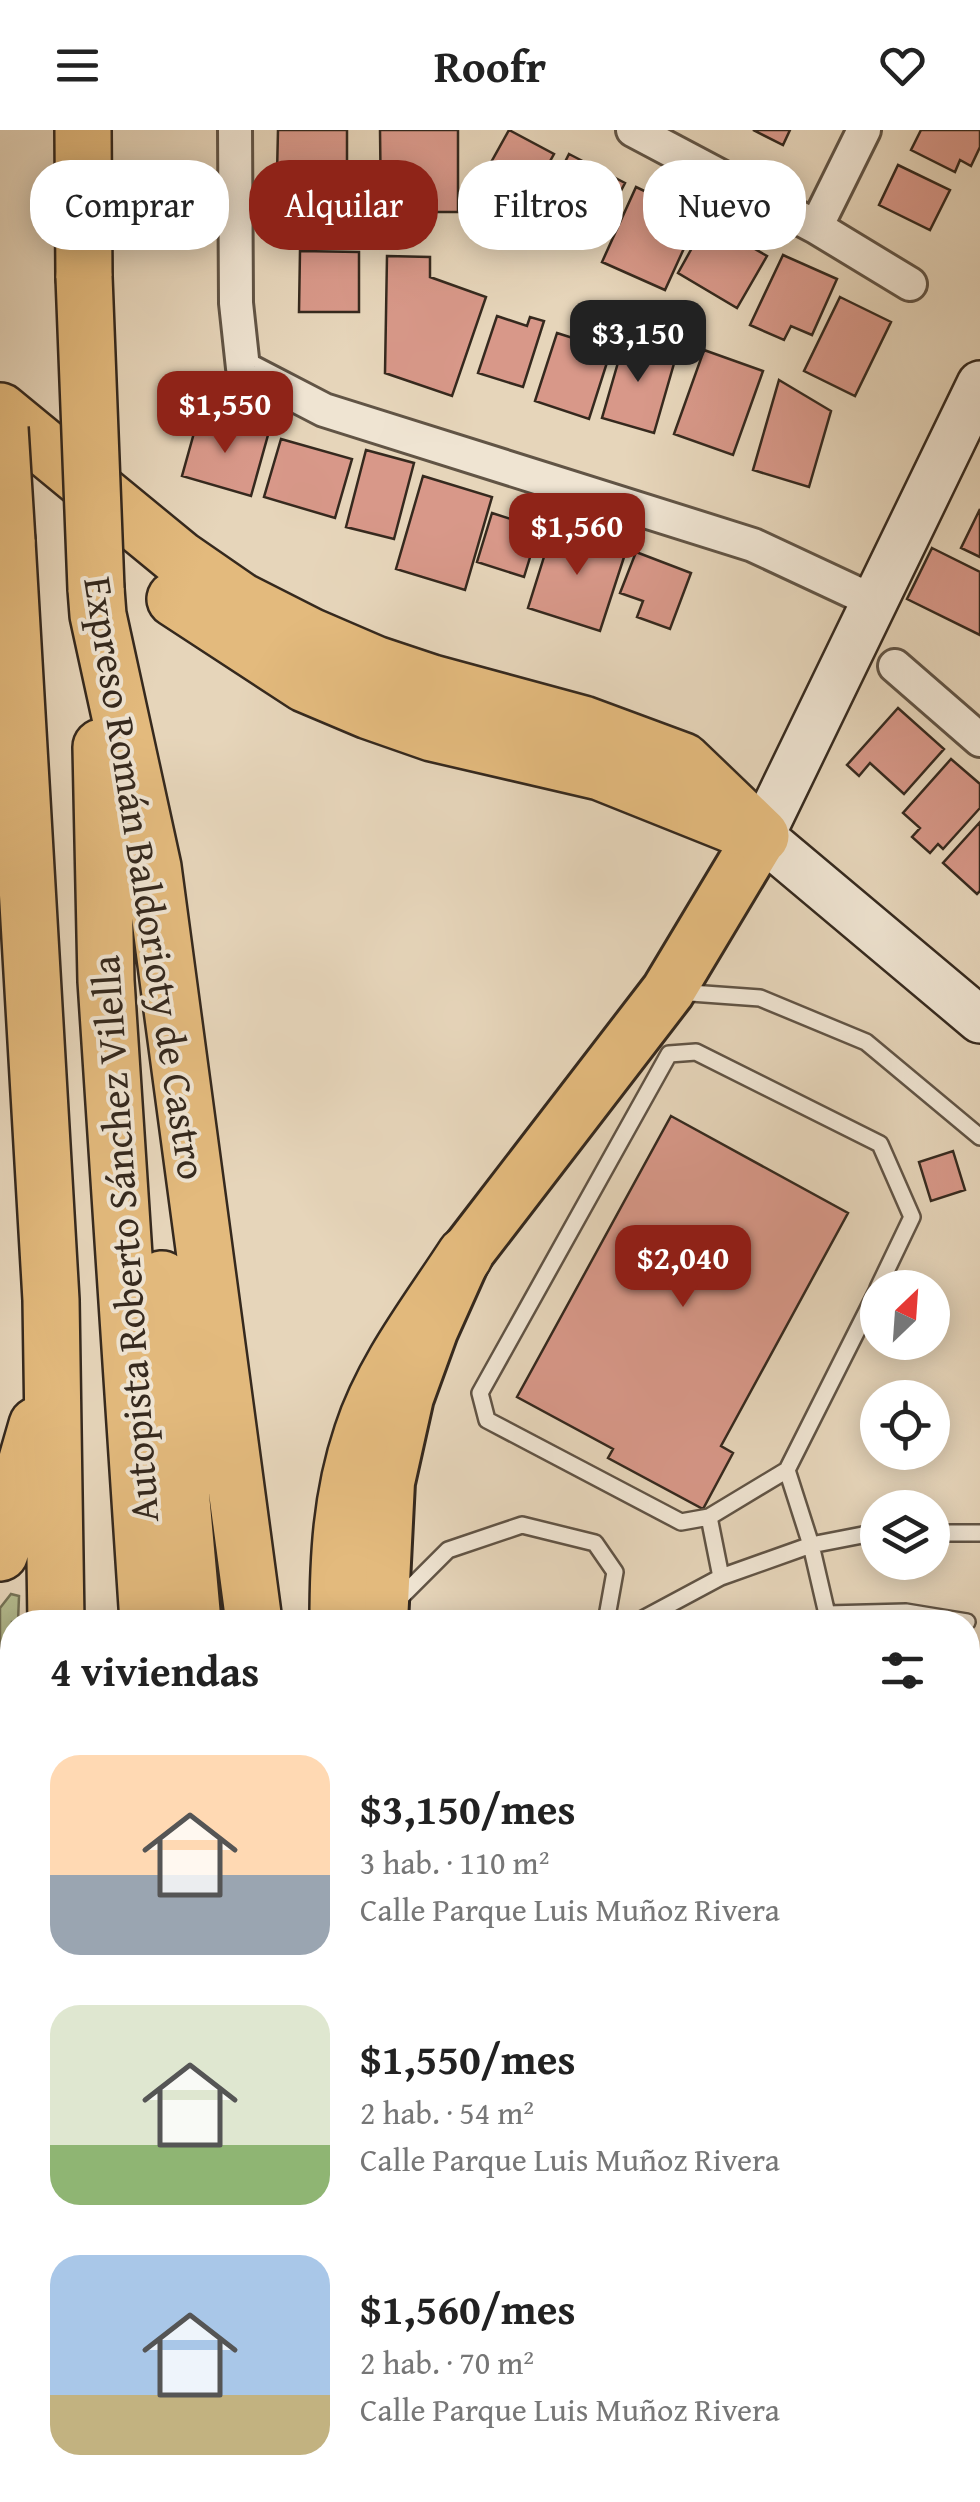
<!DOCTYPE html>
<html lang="es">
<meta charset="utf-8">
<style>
:root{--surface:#fff;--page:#f2f2f2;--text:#222;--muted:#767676;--accent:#8f2418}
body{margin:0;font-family:"Gentium Book Plus",serif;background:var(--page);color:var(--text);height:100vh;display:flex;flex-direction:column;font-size:38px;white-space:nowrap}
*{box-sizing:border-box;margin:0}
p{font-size:32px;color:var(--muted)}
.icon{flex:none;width:55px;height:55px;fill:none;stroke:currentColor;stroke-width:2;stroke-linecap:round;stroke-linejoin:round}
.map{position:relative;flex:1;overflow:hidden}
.details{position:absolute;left:0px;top:1480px;width:980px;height:892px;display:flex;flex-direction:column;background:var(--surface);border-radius:40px 40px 0 0;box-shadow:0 5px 25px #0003}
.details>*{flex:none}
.top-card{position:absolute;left:30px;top:30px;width:920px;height:90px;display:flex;gap:20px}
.needle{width:65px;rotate:25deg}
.buttons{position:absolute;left:860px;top:1140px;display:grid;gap:20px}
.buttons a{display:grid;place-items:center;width:90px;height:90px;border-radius:50%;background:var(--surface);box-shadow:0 5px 25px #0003;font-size:50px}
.price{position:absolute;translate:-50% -85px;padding:0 22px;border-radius:20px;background:var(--accent);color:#fff;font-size:32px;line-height:65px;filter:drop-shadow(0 2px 5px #0008)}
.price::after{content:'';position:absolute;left:50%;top:60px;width:30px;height:22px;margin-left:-15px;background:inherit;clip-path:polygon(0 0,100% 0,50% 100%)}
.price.selected{background:#222;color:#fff}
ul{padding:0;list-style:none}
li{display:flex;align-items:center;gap:30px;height:250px;padding:0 50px}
li span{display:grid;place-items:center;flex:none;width:280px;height:200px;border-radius:30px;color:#555}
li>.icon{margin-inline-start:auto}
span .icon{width:120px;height:120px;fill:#fffc;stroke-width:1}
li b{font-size:42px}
h2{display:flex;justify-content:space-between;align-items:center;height:120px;padding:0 50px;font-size:42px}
.tag{padding:0 35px;border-radius:40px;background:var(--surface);box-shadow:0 5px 25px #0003;font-size:35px;line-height:90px}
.tag.selected{background:var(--accent);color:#fff}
header{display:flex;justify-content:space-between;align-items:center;height:130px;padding:0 50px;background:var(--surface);font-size:45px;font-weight:700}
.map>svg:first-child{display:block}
.green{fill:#b5bd90;stroke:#757357;stroke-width:2.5}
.building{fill:#d89889;stroke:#35291e;stroke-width:2.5}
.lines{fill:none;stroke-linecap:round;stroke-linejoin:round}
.lane-casing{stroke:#615445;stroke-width:20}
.street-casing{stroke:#615445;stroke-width:38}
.secondary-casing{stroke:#35291e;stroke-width:50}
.primary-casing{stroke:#35291e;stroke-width:58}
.highway-casing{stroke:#35291e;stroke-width:60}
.lane{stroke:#efe4d2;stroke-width:15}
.street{stroke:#efe4d2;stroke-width:32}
.secondary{stroke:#efe4d2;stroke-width:45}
.primary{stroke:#e3ba7d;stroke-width:52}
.highway{stroke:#e3ba7d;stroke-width:55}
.highway-bridge-casing{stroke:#35291e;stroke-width:60;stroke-linecap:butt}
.highway-bridge{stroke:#e3ba7d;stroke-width:55}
.labels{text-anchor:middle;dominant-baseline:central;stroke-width:8;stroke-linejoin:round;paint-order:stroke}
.street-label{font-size:40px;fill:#35291e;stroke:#efe4d2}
</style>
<header><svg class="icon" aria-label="menu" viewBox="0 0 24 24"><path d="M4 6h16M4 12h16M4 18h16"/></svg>Roofr<svg class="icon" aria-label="heart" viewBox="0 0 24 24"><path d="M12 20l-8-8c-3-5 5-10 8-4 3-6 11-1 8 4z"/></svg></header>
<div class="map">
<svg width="980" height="2372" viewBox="0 0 980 2372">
<rect width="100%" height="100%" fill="#e6d5ba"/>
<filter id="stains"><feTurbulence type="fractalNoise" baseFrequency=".002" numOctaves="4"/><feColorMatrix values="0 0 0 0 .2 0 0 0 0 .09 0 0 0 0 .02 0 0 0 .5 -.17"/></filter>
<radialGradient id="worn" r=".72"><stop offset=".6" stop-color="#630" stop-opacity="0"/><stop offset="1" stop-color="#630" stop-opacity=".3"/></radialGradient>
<path class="green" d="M 11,1464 L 19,1466 L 18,1492 L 12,1492 L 8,1733 L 0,1794 L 0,1478 Z
M 128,2360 L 185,2360 L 185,2372 L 124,2372 Z"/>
<path class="building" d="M 278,0 L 347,0 L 347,45 L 277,44 Z
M 380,0 L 458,0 L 458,82 L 381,82 Z
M 509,0 L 554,24 L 529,69 L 484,45 Z
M 753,0 L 790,0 L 783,15 Z
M 921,0 L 980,0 L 980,17 L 971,36 L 960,30 L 955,42 L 911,20 Z
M 569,24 L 625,53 L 593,114 L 538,86 Z
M 898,35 L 950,60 L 930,100 L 879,75 Z
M 663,49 L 706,70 L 665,160 L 602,132 L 636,57 L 655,66 Z
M 290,60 L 352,60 L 352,105 L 290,104 Z
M 707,91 L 767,126 L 737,178 L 678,143 Z
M 300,121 L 359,122 L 359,182 L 299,182 Z
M 783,125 L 837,149 L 812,205 L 791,196 L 784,210 L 750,195 Z
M 387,126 L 430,127 L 430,147 L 486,167 L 452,266 L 385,243 Z
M 840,167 L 891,192 L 855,266 L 804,241 Z
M 497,186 L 527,196 L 530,187 L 544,191 L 523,257 L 478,243 Z
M 628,198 L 648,204 L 643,220 L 675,230 L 654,303 L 602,288 Z
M 557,203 L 611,220 L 589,289 L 535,271 Z
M 704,220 L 763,241 L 733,325 L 674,304 Z
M 779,250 L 831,281 L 809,357 L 753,340 Z
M 199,285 L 268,305 L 251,366 L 182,346 Z
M 281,309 L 352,329 L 335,388 L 264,367 Z
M 366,320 L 414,333 L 394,409 L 346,397 Z
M 423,346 L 492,367 L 465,460 L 396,439 Z
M 980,379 L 980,427 L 961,418 Z
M 492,383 L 539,398 L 524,447 L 477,432 Z
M 554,395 L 627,418 L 600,501 L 528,478 Z
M 932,418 L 980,442 L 980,505 L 907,469 Z
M 636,422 L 691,443 L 670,499 L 637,487 L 643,471 L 620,463 Z
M 898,578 L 944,619 L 904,664 L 870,633 L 859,646 L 847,635 Z
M 951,629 L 980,654 L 980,678 L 943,719 L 938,714 L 930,723 L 912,707 L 920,698 L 903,683 Z
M 980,692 L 980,761 L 977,764 L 943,733 Z
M 671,986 L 848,1083 L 721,1316 L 733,1323 L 703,1379 L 608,1328 L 613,1319 L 517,1267 Z
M 953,1021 L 965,1060 L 931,1071 L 919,1032 Z
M 980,1910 L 980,2372 L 869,2372 L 866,2360 L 968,2360 L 968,1913 Z"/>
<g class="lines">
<defs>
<path id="lane" d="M 677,862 L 760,868 L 866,912 L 980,1007
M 878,1159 L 787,1340 L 709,1387 L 681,1392 L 487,1290 L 480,1263 L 669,924 L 696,922 L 880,1014 L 912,1087 L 878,1158
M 787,1340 L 811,1415 L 827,1484 L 906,1482 L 967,1492
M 709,1387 L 721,1447
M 932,1403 L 980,1403
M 395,1473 L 448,1420 L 522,1395 L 595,1413 L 615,1442 L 606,1492
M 637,1492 L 721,1447 L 811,1415 L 878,1402
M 968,1890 L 980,1887
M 493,2360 L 494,2372
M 834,2360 L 837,2372"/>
<path id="street" d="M 235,0 L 236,173 L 243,238 L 324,280 L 753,415 L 873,471
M 633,0 L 816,97 L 910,154
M 816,97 L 864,0
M 895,536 L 980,610"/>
<path id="secondary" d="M 980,254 L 761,706 L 980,890"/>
<path id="primary" d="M 381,1492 L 388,1352 L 407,1267 L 431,1201 L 465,1125 L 668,861 L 761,706
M 401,2360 L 401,2372"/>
<path id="highway" d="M 83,0 L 84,147
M 0,281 L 180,429 L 241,471 L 310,506 L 375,534 L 432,553 L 583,594 L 683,631 L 761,706
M 7,411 L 51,1170 L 56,1492
M 96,459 L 98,485 L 153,737 L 254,1492
M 175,469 L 305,554 L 369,581 L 432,603 L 600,642 L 735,696
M 101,617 L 106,851 L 148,1492
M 162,1149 L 193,1492
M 0,1423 L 37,1295
M 338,1492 C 338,1428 341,1366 362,1304 C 383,1239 428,1182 465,1125
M 0,1976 L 12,1865
M 0,2290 L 12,2248
M 214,2360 L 215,2372
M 80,2372 L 84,2360
M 279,2372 L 281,2360"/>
</defs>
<use href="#lane" class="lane-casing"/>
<use href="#street" class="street-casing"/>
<use href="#secondary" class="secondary-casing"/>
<use href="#primary" class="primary-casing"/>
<use href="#highway" class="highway-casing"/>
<use href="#lane" class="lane"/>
<use href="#street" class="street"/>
<use href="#secondary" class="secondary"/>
<use href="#primary" class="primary"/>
<use href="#highway" class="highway"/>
<defs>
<path id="highway-bridge" d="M 84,147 L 96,459
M 0,298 L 7,411"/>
</defs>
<use href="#highway-bridge" class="highway-bridge-casing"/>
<use href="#highway-bridge" class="highway-bridge"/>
</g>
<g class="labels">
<g class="street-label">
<text transform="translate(146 748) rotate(81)">Expreso Román Baldorioty de Castro</text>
<text transform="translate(124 1109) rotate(-94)">Autopista Roberto Sánchez Vilella</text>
</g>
</g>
<rect width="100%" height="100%" filter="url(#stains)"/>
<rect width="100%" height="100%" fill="url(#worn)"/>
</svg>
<div class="buttons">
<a><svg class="needle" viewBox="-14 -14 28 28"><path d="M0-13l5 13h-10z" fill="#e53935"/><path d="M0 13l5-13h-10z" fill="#767676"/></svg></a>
<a><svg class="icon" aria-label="locate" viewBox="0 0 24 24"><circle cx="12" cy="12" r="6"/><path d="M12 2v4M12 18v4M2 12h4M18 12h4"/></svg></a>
<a><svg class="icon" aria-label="layers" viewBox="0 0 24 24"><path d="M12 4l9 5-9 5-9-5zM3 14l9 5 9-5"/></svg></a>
</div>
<b class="price selected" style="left:638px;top:255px">$3,150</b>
<b class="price" style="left:225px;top:326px">$1,550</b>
<b class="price" style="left:577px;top:448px">$1,560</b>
<b class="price" style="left:683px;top:1180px">$2,040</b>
<div class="top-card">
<a class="tag">Comprar</a>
<a class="tag selected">Alquilar</a>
<a class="tag">Filtros</a>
<a class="tag">Nuevo</a>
</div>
<section class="details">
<h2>4 viviendas<svg class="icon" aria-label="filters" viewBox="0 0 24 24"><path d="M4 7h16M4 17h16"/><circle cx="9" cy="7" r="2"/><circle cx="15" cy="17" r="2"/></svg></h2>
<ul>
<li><span style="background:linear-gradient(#ffd9b3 60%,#9aa5b1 0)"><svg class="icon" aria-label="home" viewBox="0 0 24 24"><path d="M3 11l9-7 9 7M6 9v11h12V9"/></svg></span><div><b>$3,150/mes</b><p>3 hab. · 110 m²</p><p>Calle Parque Luis Muñoz Rivera</p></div></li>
<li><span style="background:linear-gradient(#dfe7d0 70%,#8fb573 0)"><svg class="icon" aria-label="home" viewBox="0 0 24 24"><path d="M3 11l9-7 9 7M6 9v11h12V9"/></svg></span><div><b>$1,550/mes</b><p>2 hab. · 54 m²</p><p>Calle Parque Luis Muñoz Rivera</p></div></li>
<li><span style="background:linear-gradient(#a9c7e8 70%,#c2b280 0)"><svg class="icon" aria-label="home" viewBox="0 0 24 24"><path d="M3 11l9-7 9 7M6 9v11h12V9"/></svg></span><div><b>$1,560/mes</b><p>2 hab. · 70 m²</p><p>Calle Parque Luis Muñoz Rivera</p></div></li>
</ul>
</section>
</div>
